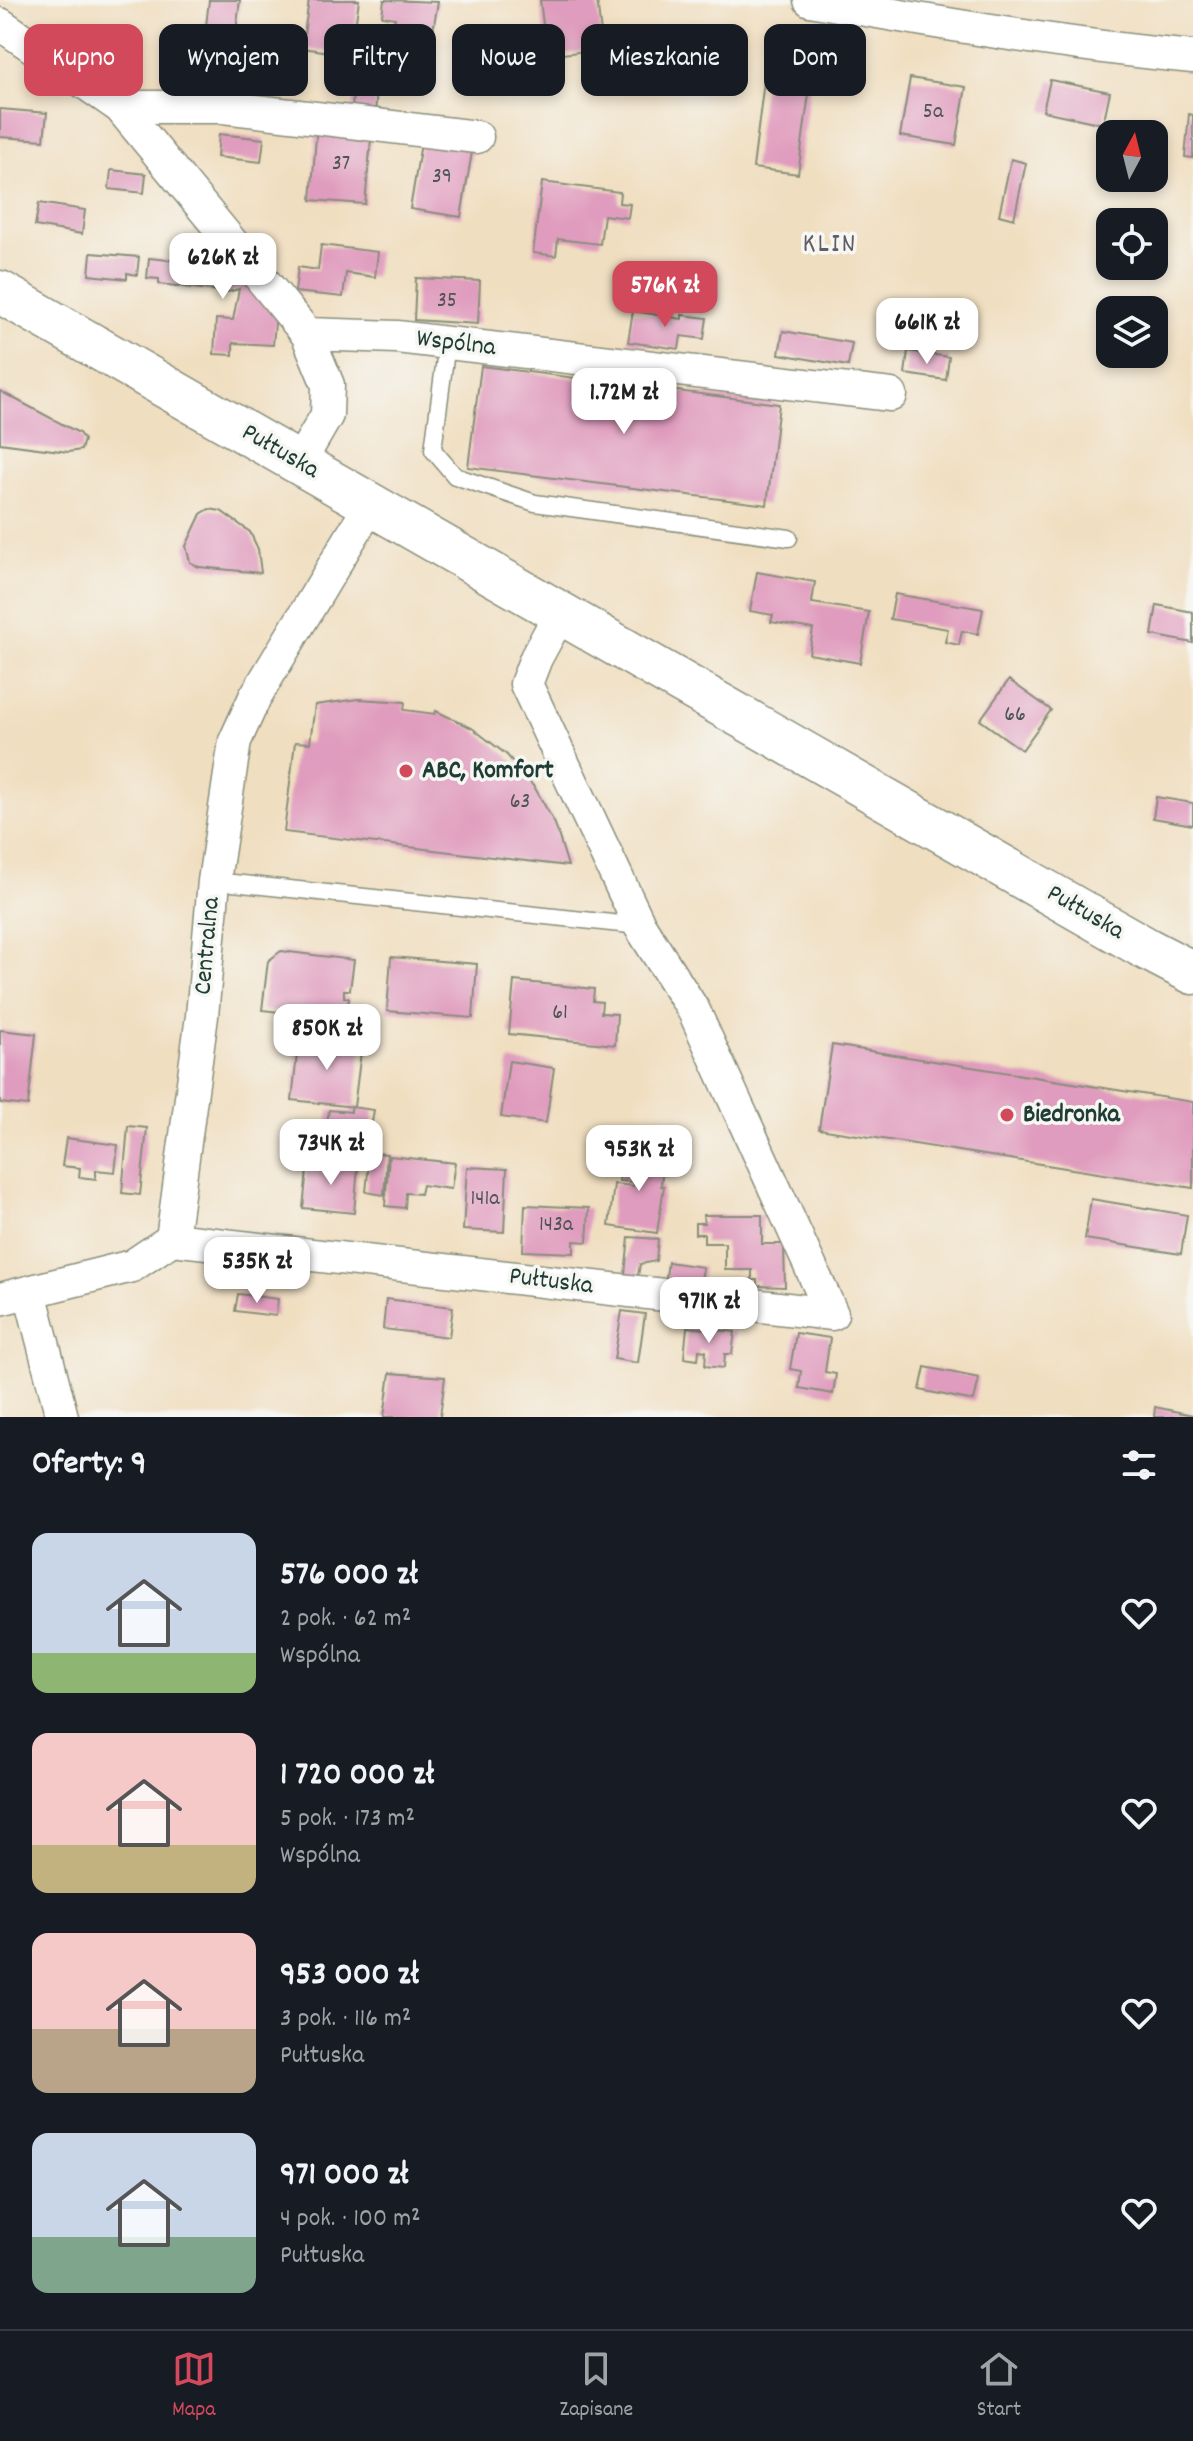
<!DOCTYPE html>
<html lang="pl">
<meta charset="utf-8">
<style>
:root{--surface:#171b24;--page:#242831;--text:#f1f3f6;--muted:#9ea1a6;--line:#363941;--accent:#d1495b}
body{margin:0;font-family:Dekko,sans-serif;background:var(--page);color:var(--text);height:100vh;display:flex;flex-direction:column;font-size:30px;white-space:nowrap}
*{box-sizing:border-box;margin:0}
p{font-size:26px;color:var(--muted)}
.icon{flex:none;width:44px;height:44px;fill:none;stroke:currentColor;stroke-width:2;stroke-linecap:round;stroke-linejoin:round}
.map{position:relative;height:1417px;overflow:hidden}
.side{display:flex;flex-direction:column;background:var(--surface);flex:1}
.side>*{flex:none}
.banner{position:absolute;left:24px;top:24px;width:1146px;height:72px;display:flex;gap:16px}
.needle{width:52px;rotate:7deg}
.controls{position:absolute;left:1096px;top:120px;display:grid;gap:16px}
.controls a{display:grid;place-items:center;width:72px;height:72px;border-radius:16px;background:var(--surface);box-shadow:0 4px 12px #0003;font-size:40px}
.price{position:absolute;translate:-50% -68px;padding:0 18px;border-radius:16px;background:#fff;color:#222;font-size:26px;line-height:52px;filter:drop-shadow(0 2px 4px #0008)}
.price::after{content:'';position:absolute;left:50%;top:48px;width:24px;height:18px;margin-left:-12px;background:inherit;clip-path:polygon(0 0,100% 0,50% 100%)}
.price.current{background:var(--accent);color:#fff}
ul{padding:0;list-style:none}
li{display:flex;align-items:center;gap:24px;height:200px;padding:0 32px}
li span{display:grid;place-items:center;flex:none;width:224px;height:160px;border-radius:16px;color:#555}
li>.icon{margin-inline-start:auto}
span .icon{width:96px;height:96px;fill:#fffc;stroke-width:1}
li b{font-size:34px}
h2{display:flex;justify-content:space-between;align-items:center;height:96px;padding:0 32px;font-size:34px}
.tag{padding:0 28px;border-radius:16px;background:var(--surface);box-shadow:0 4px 12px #0003;font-size:28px;line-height:72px}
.tag.current{background:var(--accent);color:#fff}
.tab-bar{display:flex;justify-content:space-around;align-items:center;height:112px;border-top:2px solid var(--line);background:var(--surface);font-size:22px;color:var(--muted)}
.tab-bar a{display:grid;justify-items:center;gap:4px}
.tab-bar .current{color:var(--accent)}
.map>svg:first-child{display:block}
.building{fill:#e09cbe}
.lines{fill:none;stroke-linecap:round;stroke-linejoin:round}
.service-casing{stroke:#888e7a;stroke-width:19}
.minor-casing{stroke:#888e7a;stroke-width:35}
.tertiary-casing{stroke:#888e7a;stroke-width:45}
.service{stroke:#fff;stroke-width:16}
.minor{stroke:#fff;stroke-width:32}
.tertiary{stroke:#fff;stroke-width:42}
.poi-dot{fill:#d1495b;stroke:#f6f6f2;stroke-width:3}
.labels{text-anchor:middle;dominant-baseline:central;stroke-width:7;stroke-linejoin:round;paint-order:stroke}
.number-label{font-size:22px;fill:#4f5556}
.street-label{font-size:26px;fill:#1f3d34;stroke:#f6f6f2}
.poi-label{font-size:26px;font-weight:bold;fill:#1f3d34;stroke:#f6f6f2;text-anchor:start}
.neighbourhood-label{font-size:28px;letter-spacing:2px;fill:#635e64;stroke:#f6f6f2}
</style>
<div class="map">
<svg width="1193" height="1417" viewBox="0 0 1193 1417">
<rect width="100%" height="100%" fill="#f6f6f2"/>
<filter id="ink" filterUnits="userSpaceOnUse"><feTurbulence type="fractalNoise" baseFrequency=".0125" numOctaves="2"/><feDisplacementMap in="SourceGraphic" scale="16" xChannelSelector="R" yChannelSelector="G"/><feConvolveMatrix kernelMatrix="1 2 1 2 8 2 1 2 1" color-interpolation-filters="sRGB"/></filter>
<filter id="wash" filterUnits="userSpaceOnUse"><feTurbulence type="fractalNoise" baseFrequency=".006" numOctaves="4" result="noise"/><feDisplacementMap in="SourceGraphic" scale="32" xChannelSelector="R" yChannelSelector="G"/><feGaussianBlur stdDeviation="1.8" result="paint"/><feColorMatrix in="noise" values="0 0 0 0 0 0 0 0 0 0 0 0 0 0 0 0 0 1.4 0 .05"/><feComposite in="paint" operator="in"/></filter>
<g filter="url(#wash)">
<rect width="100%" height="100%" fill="#f0dec0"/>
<g id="blocks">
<path class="building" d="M 209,0 L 240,0 L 233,55 L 203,52 Z
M 309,0 L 359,0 L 351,55 L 302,48 Z
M 384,0 L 438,2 L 432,36 L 393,29 L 395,18 L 382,16 Z
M 540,0 L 597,0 L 603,49 L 547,56 Z
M 767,57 L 813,64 L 798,174 L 753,168 Z
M 208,60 L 244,63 L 242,88 L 206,85 Z
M 354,71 L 378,73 L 375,116 L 352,114 Z
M 910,78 L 966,87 L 956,145 L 900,136 Z
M 1050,80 L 1110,92 L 1103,124 L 1043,111 Z
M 0,109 L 47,113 L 44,140 L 0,137 Z
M 1189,114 L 1193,115 L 1193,158 L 1185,157 Z
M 317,124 L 372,128 L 365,204 L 311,200 Z
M 219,134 L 264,139 L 261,162 L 217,157 Z
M 422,137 L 473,146 L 461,217 L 410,209 Z
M 1011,159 L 1026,163 L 1014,219 L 999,215 Z
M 111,170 L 146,174 L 144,193 L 109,189 Z
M 542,182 L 620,192 L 619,203 L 630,204 L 628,218 L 604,215 L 600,244 L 558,239 L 556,256 L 533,253 Z
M 39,203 L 85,210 L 82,234 L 35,226 Z
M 321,245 L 378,252 L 375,277 L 346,273 L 343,297 L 295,292 L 298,267 L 318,270 Z
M 91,253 L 139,257 L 137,275 L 127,273 L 127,279 L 89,275 Z
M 149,258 L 237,267 L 280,320 L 275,323 L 273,345 L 233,343 L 233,355 L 214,354 L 216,319 L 233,320 L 239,289 L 228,292 L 159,284 L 159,279 L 147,278 Z
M 416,278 L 480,281 L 478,324 L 414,320 Z
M 633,311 L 682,319 L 682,315 L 707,318 L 704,339 L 681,336 L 679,349 L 628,342 Z
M 783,331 L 852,343 L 848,366 L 779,354 Z
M 908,351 L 949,357 L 946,380 L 905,374 Z
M 481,366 L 779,404 L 767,505 L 468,467 Z
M 0,391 L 79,433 L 84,440 L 81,450 L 68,452 L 0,443 Z
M 209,509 L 221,511 L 250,532 L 258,549 L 261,573 L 199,567 L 190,562 L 186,546 L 201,514 Z
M 757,572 L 815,582 L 812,603 L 869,612 L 860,663 L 809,654 L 813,629 L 771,622 L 773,615 L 750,611 Z
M 895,594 L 983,609 L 978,634 L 962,631 L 959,645 L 945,642 L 948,629 L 890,619 Z
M 1157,605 L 1193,612 L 1193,643 L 1152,635 Z
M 1009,680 L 1051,710 L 1022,750 L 980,720 Z
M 359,699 L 405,702 L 404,710 L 435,714 L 436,711 L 472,728 L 507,755 L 535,788 L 555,824 L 568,866 L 284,832 L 295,742 L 310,743 L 315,705 Z
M 1156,797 L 1193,803 L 1193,825 L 1153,818 Z
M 281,951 L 354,960 L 350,990 L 344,990 L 344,997 L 349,998 L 346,1020 L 262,1010 L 268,961 Z
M 391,957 L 477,964 L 473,1018 L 387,1011 Z
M 514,981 L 594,989 L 593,1001 L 602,1002 L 601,1013 L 617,1014 L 615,1045 L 509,1034 Z
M 0,1030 L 36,1034 L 28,1106 L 0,1103 Z
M 299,1036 L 362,1044 L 354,1107 L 292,1100 Z
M 832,1045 L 1193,1102 L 1193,1188 L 819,1129 Z
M 509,1061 L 554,1068 L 546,1123 L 501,1117 Z
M 351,1107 L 374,1110 L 370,1134 L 326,1129 L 329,1110 L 351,1112 Z
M 128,1126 L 147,1128 L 140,1195 L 122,1193 Z
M 66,1138 L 118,1145 L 115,1172 L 96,1170 L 96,1179 L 79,1177 L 80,1168 L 62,1166 Z
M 623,1151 L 663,1155 L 662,1168 L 668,1169 L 667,1175 L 662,1175 L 661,1186 L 664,1186 L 657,1233 L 609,1226 L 614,1184 L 633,1186 L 634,1182 L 619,1181 Z
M 370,1153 L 387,1154 L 384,1195 L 366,1192 Z
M 389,1156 L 455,1163 L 451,1189 L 422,1185 L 420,1194 L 406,1193 L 405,1208 L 385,1206 Z
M 308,1161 L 358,1166 L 354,1213 L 303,1208 Z
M 467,1167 L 507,1169 L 504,1232 L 463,1230 Z
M 1091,1199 L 1187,1215 L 1181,1254 L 1085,1239 Z
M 525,1205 L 589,1208 L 587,1242 L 574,1241 L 574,1253 L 523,1251 Z
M 703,1215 L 762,1215 L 762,1244 L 784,1244 L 785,1287 L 757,1286 L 757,1280 L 752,1280 L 752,1270 L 725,1270 L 725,1243 L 704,1243 L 704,1234 L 695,1234 L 695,1223 L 704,1223 Z
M 629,1237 L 658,1239 L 656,1261 L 640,1264 L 638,1276 L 625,1274 Z
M 668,1262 L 703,1267 L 700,1289 L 665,1284 Z
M 238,1294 L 278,1299 L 276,1316 L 235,1311 Z
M 386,1299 L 453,1307 L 449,1337 L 383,1329 Z
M 622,1311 L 645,1314 L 638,1363 L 614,1359 Z
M 687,1327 L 735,1332 L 732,1354 L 725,1354 L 724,1368 L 705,1366 L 706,1351 L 699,1350 L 698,1360 L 684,1358 Z
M 796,1333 L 830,1338 L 825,1372 L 836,1374 L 833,1394 L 799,1388 L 801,1371 L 790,1369 Z
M 925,1367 L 979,1378 L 974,1401 L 920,1390 Z
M 390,1373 L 445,1377 L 440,1417 L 384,1417 Z
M 1155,1407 L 1193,1415 L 1193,1417 L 1154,1417 Z"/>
</g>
</g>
<g filter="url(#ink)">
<use href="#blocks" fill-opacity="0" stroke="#888e7a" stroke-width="2"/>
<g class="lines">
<defs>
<path id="service" d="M 447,343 L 433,450 L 455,476 L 535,503 L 789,538
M 214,881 L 640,926"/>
<path id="minor" d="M 810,0 C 937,23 1065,45 1193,57
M 0,24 L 120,107 L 307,334 L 328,385 L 327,415 L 299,463
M 120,107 L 223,107 L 477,137
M 307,334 L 397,337 L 891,395
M 561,612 L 536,658 L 526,684 L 640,926 L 694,1011 L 832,1314
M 172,1239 L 832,1314
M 30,1292 L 62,1417
M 0,1299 L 132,1266 L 172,1239 L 202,1016 L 214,881 L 235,741 L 255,697 L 371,504"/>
<path id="tertiary" d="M 0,292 L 1147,949 L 1193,973"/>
</defs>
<use href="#service" class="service-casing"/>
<use href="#minor" class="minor-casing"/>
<use href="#tertiary" class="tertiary-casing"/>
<use href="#service" class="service"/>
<use href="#minor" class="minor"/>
<use href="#tertiary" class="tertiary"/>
</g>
</g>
<g class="poi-dot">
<circle cx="406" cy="771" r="8"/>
<circle cx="1007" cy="1115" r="8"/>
</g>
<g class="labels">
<g class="number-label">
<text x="933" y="112">5a</text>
<text x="341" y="164">37</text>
<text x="442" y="177">39</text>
<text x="447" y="301">35</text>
<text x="1015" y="715">66</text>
<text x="520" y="802">63</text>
<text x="560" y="1013">61</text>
<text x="485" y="1199">141a</text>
<text x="556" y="1225">143a</text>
</g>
<g class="street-label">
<text transform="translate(456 344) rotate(7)">Wspólna</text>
<text transform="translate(280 452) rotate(30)">Pułtuska</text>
<text transform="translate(1085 913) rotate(30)">Pułtuska</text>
<text transform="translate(208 946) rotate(-85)">Centralna</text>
<text transform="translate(551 1282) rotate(7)">Pułtuska</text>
</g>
<g class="poi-label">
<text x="422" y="771">ABC, Komfort</text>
<text x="1023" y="1115">Biedronka</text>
</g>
<g class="neighbourhood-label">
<text x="830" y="246">KLIN</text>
</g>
</g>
</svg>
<div class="controls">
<a><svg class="needle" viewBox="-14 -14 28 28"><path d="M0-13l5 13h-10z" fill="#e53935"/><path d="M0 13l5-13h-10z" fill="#9ea1a6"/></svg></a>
<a><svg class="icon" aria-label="locate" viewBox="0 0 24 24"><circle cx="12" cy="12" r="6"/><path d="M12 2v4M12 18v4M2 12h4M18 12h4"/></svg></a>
<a><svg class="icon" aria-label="layers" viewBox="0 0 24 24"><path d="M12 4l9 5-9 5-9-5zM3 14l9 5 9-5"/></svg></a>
</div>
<b class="price" style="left:223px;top:301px">626K zł</b>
<b class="price current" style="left:665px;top:329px">576K zł</b>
<b class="price" style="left:927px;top:366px">661K zł</b>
<b class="price" style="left:624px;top:436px">1.72M zł</b>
<b class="price" style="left:327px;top:1072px">850K zł</b>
<b class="price" style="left:331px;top:1187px">734K zł</b>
<b class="price" style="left:639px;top:1193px">953K zł</b>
<b class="price" style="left:257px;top:1305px">535K zł</b>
<b class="price" style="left:709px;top:1345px">971K zł</b>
<div class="banner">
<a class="tag current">Kupno</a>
<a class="tag">Wynajem</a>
<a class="tag">Filtry</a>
<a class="tag">Nowe</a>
<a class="tag">Mieszkanie</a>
<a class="tag">Dom</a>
</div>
</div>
<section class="side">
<h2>Oferty: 9<svg class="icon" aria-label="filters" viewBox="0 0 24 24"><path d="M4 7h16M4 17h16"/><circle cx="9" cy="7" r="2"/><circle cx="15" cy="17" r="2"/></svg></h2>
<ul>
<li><span style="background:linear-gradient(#c9d6e8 75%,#8fb573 0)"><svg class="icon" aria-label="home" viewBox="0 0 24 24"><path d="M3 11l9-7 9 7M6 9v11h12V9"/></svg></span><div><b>576 000 zł</b><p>2 pok. · 62 m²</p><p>Wspólna</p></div><svg class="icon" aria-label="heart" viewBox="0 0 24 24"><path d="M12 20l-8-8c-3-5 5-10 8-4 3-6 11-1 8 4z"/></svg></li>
<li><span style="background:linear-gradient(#f6c9c9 70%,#c2b280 0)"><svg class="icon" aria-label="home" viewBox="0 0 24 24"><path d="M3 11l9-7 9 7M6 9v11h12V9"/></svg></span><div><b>1 720 000 zł</b><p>5 pok. · 173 m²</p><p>Wspólna</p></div><svg class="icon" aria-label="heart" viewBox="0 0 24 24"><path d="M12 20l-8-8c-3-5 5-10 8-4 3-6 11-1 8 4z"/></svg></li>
<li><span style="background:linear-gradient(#f6c9c9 60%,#b9a48a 0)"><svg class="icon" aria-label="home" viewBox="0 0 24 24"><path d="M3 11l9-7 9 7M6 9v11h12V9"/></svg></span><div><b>953 000 zł</b><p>3 pok. · 116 m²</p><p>Pułtuska</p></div><svg class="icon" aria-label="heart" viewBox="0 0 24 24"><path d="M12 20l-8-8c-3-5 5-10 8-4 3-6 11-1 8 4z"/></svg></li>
<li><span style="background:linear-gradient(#c9d6e8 65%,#7fa58c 0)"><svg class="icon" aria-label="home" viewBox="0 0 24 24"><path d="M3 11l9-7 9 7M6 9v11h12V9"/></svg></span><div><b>971 000 zł</b><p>4 pok. · 100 m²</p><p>Pułtuska</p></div><svg class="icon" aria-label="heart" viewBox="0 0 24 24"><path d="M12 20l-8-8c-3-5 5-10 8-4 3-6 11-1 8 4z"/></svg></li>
</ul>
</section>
<nav class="tab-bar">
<a class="current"><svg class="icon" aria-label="map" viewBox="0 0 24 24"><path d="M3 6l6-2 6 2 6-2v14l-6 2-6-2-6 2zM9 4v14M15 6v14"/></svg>Mapa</a>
<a><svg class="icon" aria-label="saved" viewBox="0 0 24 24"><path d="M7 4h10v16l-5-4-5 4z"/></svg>Zapisane</a>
<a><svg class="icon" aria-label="home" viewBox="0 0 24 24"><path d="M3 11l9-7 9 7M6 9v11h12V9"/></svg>Start</a>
</nav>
